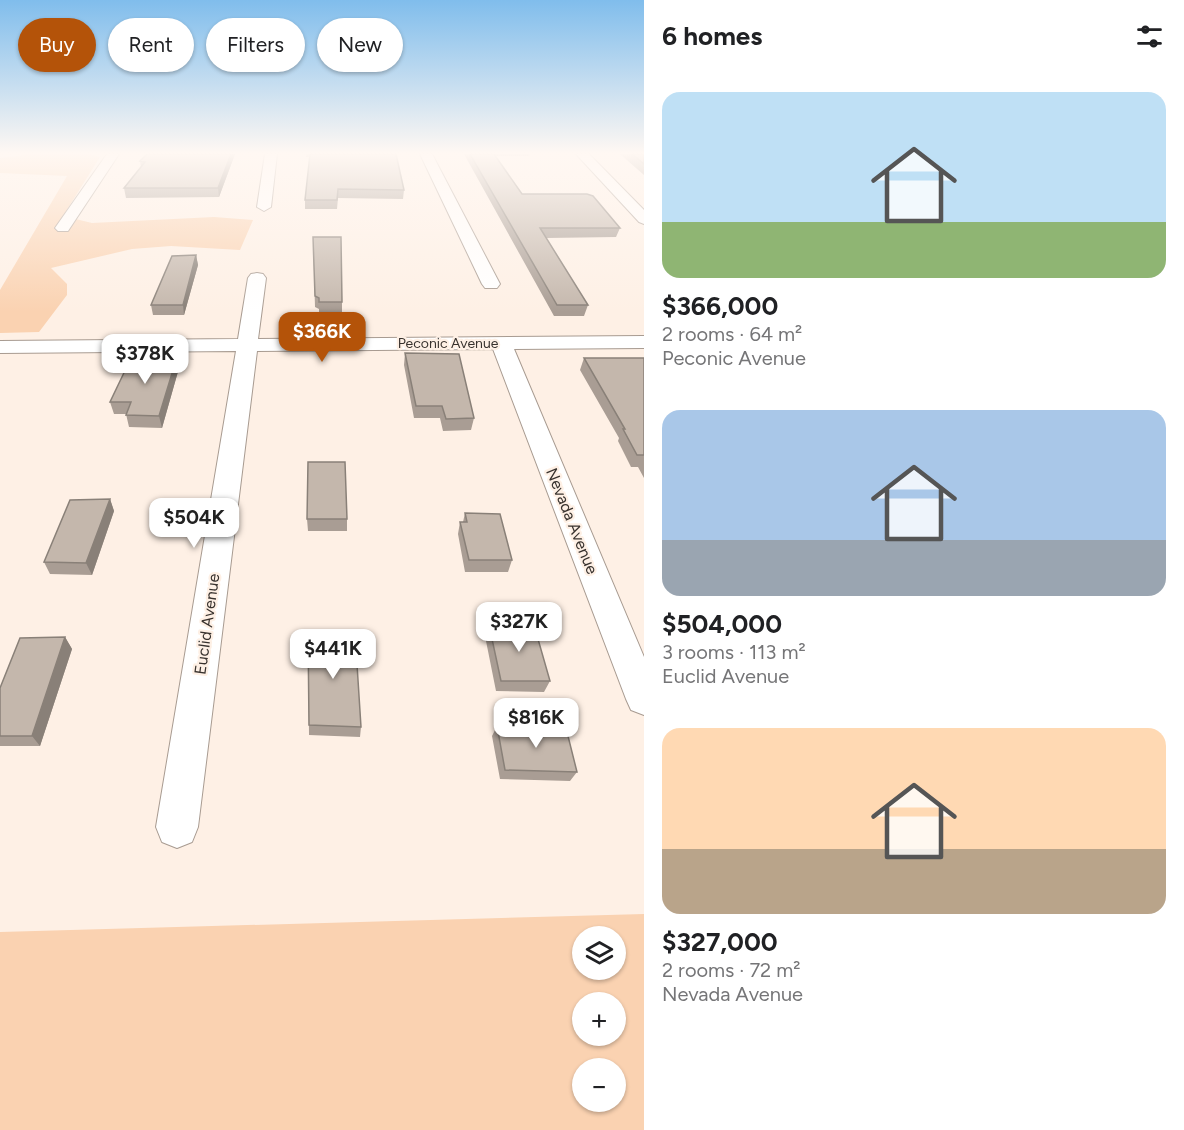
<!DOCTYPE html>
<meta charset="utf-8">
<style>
:root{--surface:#fff;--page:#f2f2f2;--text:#202124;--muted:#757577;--accent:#b45309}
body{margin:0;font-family:Figtree,sans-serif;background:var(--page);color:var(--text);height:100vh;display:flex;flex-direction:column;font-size:22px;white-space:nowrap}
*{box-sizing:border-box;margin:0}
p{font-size:20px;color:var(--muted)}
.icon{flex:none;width:33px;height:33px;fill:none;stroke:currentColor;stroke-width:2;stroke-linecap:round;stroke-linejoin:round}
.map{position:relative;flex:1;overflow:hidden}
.sheet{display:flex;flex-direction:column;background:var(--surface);width:540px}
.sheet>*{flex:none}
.guide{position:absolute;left:18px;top:18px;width:536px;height:54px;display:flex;gap:12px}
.controls{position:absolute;left:572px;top:926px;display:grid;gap:12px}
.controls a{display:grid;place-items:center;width:54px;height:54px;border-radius:50%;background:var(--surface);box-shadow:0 2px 4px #0004;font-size:30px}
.price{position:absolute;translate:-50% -51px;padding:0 14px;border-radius:12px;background:#fff;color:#222;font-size:20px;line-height:39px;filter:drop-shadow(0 2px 3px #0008)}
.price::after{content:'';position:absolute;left:50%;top:36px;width:18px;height:14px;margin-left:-9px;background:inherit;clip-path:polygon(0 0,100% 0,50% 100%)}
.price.active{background:var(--accent);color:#fff}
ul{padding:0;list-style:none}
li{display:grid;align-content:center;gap:12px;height:318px;padding:0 18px}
li span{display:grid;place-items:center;height:186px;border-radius:18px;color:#555}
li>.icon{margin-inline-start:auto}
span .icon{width:108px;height:108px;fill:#fffc;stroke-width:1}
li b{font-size:26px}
h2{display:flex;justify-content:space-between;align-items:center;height:72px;padding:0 18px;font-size:26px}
.pill{padding:0 21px;border-radius:27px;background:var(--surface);box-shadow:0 2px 4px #0004;font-size:21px;line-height:54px}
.pill.active{background:var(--accent);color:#fff}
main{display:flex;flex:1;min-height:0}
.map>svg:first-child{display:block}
.green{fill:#fad2b1;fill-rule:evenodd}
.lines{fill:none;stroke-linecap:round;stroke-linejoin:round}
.street-casing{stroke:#a89b91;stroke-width:2}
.street{fill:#fff;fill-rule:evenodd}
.wall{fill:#a99d94}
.shaded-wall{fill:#898078}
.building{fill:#c4b7ac;stroke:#898078;stroke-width:1.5}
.labels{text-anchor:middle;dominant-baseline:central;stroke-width:4.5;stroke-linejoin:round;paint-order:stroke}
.far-street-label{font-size:14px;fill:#38322e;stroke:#fef0e5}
.street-label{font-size:16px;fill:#38322e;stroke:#fef0e5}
</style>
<main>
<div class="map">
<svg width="644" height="1130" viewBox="0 0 644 1130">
<rect width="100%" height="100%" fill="#fef0e5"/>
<path class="green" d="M 33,154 L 89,154 L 100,157 L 63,216 L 92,223 L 214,217 L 253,220 L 240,250 L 171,246 L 132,249 L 51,268 L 67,284 L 67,295 L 39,332 L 0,333 L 0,290 L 67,176 L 0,173 L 0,158 Z
M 644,914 L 644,1130 L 0,1130 L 0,932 ZM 582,936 L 615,936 L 615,969 L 582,969 ZM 582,1002 L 615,1002 L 615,1035 L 582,1035 ZM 582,1068 L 615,1068 L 615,1101 L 582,1101 Z"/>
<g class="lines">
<defs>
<path id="street" d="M 107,154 L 119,154 L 68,231 L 58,231 L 55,228 Z
M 265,154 L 277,154 L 271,207 L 264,211 L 257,207 Z
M 420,154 L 432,154 L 500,284 L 497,288 L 485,288 L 482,284 Z
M 576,154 L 589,154 L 644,210 L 644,224 L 639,222 Z
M 257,273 L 263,274 L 266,278 L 258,339 L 644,336 L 644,348 L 514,349 L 644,657 L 644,715 L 631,710 L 626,699 L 493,349 L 257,351 L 198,827 L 192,842 L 177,848 L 162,842 L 156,827 L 236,351 L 0,353 L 0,341 L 238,339 L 248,278 L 251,274 Z"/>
</defs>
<use href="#street" class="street-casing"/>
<use href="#street" class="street"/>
</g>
<path class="wall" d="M 235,154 L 219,197 L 126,198 L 124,188 L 141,167 L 140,161 Z
M 306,154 L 396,154 L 404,190 L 403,199 L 338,198 L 337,209 L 305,209 L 305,200 L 310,157 L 306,157 Z
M 464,154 L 530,154 L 529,156 L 495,156 L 522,194 L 620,228 L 616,237 L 546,238 L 588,305 L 584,316 L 554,316 Z
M 620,154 L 644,154 L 644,175 Z
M 313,237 L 342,302 L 342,313 L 319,313 L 319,309 L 315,307 Z
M 196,255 L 198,265 L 184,315 L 153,315 L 151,305 Z
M 405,353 L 474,418 L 471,430 L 443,431 L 440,418 L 414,418 L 404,365 Z
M 177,357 L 179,368 L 162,428 L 129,427 L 126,414 L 114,414 L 110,402 Z
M 584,358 L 644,358 L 644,478 L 638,467 L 631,467 L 618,441 L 619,438 L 580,370 Z
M 110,499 L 114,511 L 92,575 L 50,574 L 44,562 Z
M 465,513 L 512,560 L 508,572 L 465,572 L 458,534 L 460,522 L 463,522 Z
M 307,519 L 347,519 L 347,531 L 308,531 Z
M 489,625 L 550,681 L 544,692 L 496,691 L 485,636 Z
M 308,631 L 361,727 L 360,737 L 309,735 Z
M 65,637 L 72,649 L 40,746 L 0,746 L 0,688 Z
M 497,726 L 577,772 L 570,781 L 500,779 L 492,736 Z"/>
<path class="shaded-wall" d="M 231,154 L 235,154 L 219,197 L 218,188 Z
M 196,255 L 198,265 L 184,315 L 183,305 Z
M 177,357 L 179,368 L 162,428 L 159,416 Z
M 110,499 L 114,511 L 92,575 L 86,563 Z
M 65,637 L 72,649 L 40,746 L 32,736 Z"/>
<path class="building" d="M 147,154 L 231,154 L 218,188 L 124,188 L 145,162 L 140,161 Z
M 310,154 L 396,154 L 404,190 L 338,189 L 337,200 L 305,200 Z
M 470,154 L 494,154 L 522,194 L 587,194 L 593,196 L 620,228 L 540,228 L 588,305 L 557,305 Z
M 632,154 L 644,154 L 644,164 Z
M 313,237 L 341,237 L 342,302 L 319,302 L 319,298 L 315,296 Z
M 196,255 L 183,305 L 151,305 L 172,256 Z
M 405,353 L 459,354 L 474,418 L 446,419 L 442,406 L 416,406 Z
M 132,356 L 177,357 L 159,416 L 126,415 L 131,402 L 110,402 Z
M 584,358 L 644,358 L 644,455 L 637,455 L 623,429 L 625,429 Z
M 308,462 L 345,462 L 347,519 L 307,519 Z
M 110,499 L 86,563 L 44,562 L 70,500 Z
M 465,513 L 500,514 L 512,560 L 469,560 L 460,522 L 467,522 Z
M 489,625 L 534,625 L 550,681 L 501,681 Z
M 308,631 L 355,633 L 361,727 L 309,725 Z
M 65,637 L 32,736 L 0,736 L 0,688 L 20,638 Z
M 497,726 L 566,728 L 577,772 L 505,770 Z"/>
<linearGradient id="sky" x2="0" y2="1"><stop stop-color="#80bdec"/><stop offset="0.49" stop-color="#fff8f3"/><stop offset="1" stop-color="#fff8f3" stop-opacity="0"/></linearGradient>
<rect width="644" height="312" fill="url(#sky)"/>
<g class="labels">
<g class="far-street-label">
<text x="448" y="343">Peconic Avenue</text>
</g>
<g class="street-label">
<text transform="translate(572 521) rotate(68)">Nevada Avenue</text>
<text transform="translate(207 624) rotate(-82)">Euclid Avenue</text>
</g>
</g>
</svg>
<div class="controls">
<a><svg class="icon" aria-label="layers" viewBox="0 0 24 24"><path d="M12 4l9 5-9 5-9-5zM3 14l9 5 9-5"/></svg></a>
<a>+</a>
<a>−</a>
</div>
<b class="price active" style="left:322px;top:363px">$366K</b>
<b class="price" style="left:145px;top:385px">$378K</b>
<b class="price" style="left:194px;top:549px">$504K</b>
<b class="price" style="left:519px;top:653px">$327K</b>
<b class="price" style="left:333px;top:680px">$441K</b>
<b class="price" style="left:536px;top:749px">$816K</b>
<div class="guide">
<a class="pill active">Buy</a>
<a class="pill">Rent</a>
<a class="pill">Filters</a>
<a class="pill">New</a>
</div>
</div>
<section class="sheet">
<h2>6 homes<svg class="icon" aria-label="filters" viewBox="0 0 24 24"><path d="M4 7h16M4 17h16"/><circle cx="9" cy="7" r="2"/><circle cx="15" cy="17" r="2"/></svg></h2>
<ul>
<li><span style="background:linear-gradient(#bfe0f5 70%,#8fb573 0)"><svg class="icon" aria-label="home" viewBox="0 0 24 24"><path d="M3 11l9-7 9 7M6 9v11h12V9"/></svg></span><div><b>$366,000</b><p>2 rooms · 64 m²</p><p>Peconic Avenue</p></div></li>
<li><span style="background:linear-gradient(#a9c7e8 70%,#9aa5b1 0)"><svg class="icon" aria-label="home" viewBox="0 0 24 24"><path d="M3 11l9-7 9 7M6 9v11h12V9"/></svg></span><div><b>$504,000</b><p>3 rooms · 113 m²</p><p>Euclid Avenue</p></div></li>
<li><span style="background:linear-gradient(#ffd9b3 65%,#b9a48a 0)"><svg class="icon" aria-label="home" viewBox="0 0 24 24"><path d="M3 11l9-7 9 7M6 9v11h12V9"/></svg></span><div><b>$327,000</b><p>2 rooms · 72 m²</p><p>Nevada Avenue</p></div></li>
</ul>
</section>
</main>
